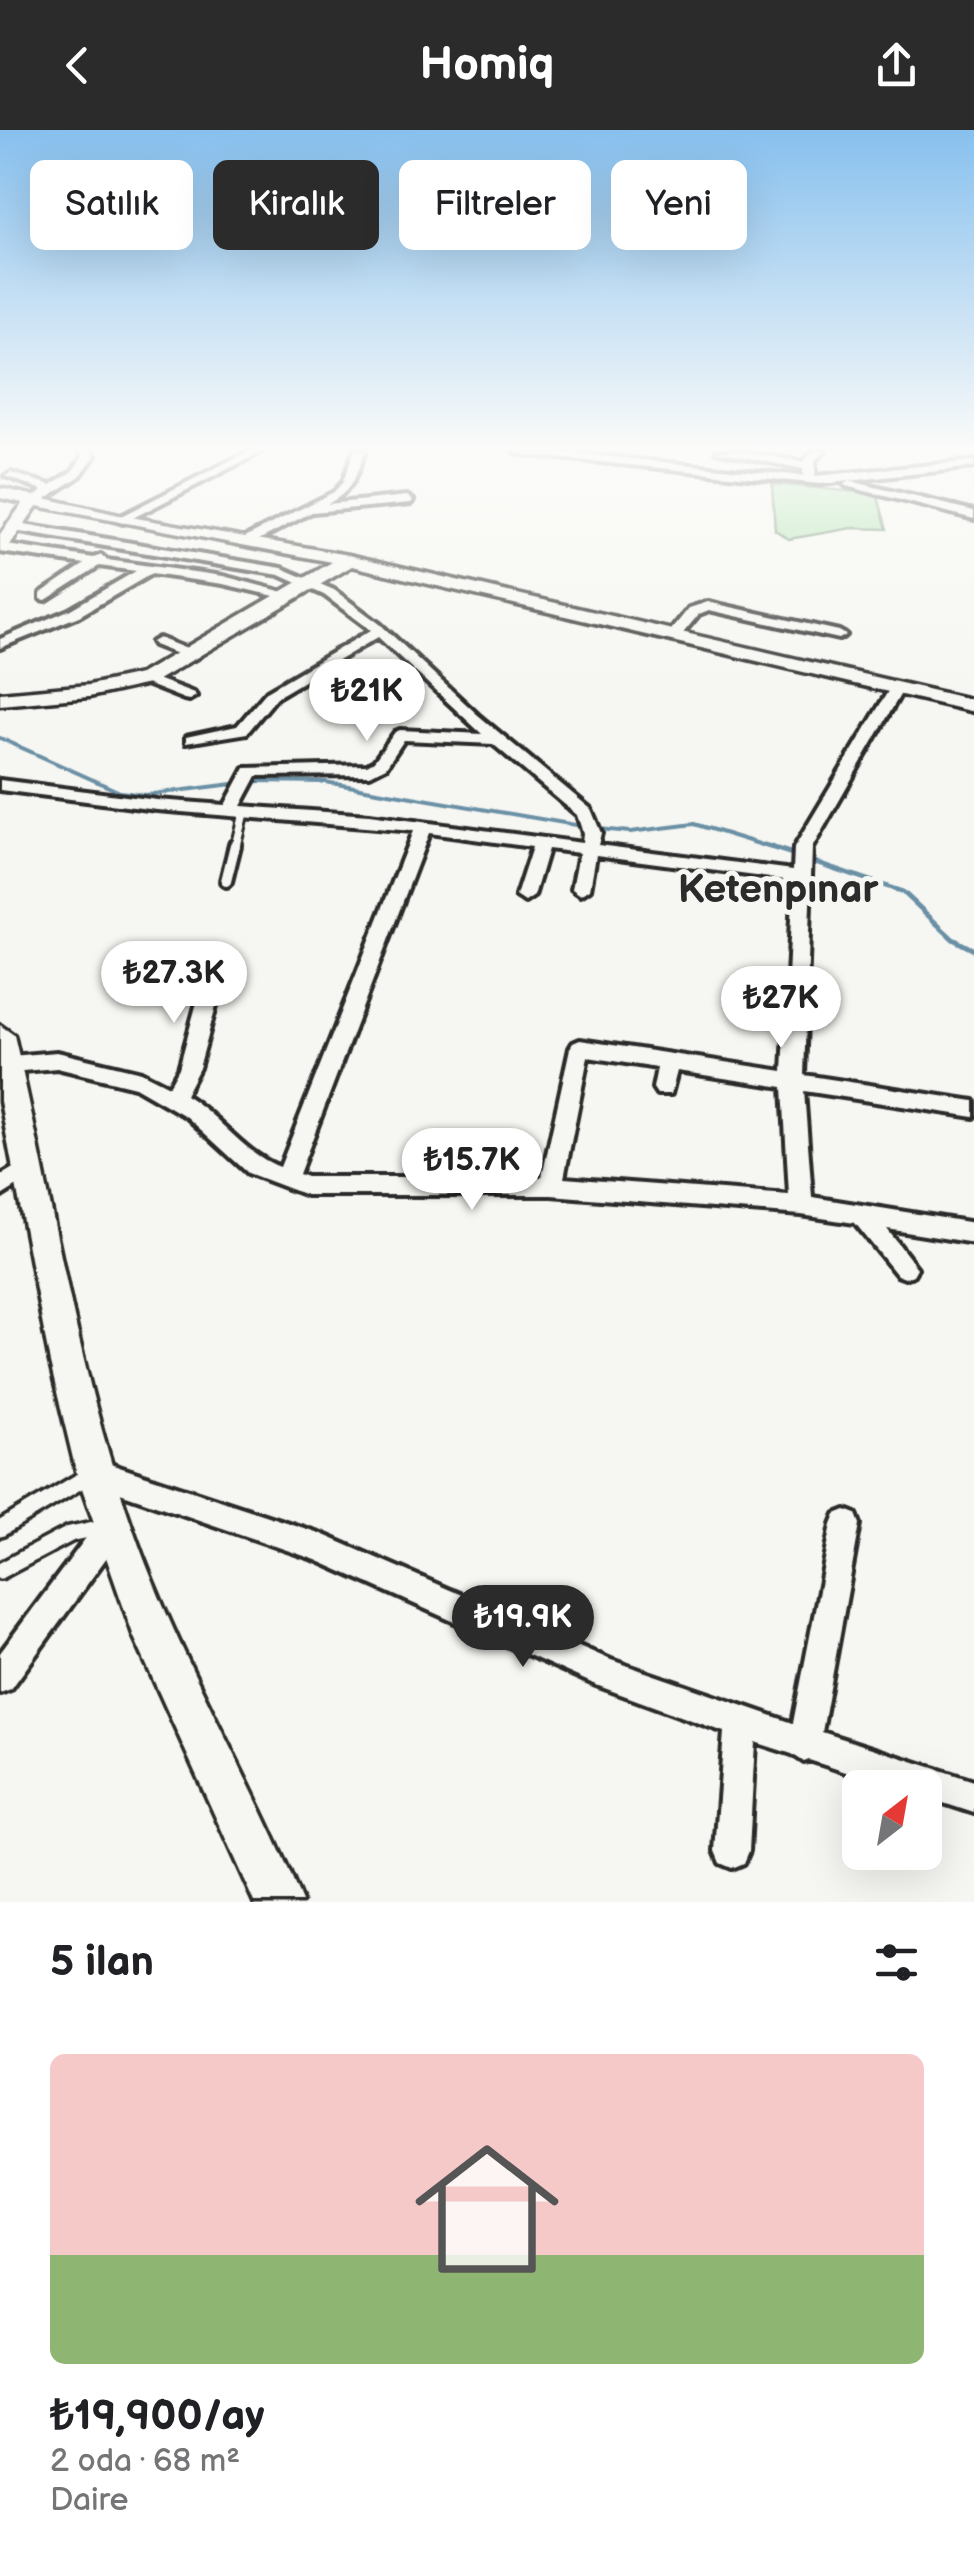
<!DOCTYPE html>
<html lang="tr">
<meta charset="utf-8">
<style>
:root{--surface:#fff;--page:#f6f6f6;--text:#202124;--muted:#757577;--line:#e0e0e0;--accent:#2b2b2b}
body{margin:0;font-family:"Balsamiq Sans",sans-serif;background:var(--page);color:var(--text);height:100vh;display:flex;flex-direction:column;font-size:38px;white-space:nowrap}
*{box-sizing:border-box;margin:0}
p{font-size:32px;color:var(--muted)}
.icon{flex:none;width:55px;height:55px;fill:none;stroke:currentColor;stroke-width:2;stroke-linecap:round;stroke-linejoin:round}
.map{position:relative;height:1772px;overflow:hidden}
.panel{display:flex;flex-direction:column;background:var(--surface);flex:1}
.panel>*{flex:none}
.top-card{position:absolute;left:30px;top:30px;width:915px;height:90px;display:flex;gap:20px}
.needle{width:65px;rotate:31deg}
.controls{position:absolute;left:842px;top:1640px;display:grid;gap:20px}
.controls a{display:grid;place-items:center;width:100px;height:100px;border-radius:15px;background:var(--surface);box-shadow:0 10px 40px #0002;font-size:50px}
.price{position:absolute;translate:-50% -85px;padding:0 22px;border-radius:35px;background:#fff;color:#222;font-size:32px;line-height:65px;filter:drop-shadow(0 2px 5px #0008)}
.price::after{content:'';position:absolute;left:50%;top:60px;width:30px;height:22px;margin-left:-15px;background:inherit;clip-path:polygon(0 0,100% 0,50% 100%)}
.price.on{background:var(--accent);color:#fff}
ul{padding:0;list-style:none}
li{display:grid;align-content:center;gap:20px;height:530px;padding:0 50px}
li+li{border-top:2px solid var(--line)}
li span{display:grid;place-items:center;height:310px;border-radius:15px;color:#555}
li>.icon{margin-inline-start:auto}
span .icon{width:180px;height:180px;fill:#fffc;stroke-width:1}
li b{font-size:42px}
h2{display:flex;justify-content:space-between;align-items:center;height:120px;padding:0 50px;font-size:42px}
.tag{padding:0 35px;border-radius:15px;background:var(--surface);box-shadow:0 10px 40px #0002;font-size:35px;line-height:90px}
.tag.on{background:var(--accent);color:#fff}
header{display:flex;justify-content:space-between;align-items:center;height:130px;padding:0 50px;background:var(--accent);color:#fff;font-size:45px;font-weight:800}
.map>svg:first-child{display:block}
.green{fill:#a6e1a7;stroke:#688669;stroke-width:2.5}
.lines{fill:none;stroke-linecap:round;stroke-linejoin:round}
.stream-far1{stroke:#6b90a5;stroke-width:4}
.stream{stroke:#6b90a5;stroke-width:5}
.lane-far2-casing{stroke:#2b2b2b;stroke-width:14}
.lane-far1-casing{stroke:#2b2b2b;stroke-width:18}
.lane-casing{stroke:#2b2b2b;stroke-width:22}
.street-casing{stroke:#2b2b2b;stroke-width:8}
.secondary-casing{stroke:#2b2b2b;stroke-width:7}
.lane-far2{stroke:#f6f6f2;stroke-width:8}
.lane-far1{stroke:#f6f6f2;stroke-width:10}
.lane{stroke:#f6f6f2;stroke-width:15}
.street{fill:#f6f6f2;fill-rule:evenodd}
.secondary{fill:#f6f6f2;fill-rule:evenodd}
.labels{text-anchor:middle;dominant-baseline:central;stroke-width:10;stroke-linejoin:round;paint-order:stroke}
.district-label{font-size:40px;font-weight:bold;fill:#2b2b2b;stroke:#f6f6f2}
</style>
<header><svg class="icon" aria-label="back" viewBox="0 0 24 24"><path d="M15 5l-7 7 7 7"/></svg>Homiq<svg class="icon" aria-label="share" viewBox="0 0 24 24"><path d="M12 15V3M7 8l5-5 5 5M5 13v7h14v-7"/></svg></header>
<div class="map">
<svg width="974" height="1772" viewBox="0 0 974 1772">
<rect width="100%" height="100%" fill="#f6f6f2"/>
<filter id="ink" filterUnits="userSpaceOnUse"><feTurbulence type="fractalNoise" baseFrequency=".01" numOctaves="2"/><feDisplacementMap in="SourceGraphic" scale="20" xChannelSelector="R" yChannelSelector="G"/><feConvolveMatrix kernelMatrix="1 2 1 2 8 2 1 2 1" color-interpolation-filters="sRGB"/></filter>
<g filter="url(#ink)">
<path class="green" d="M 772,354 L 877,364 L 887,399 L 852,398 L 789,409 L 775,400 Z"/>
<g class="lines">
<path class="stream-far1" d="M 0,608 L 120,662 L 145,665 L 241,653
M 252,651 L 325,652 L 587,697
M 598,699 L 630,702 L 694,694 L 772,718"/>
<path class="stream" d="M 764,715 L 796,725
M 806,729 L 903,762 L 953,809 L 974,820"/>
<defs>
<path id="lane-far2" d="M 235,718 L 244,681"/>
<path id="lane-far1" d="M 226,751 L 235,715"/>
<path id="lane" d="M 0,1399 L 90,1345
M 0,1441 L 70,1404 L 103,1397"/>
<path id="street" d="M 80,321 L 91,321 L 95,326 L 80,346 L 36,375 L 26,372 L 43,360 L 5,346 L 11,343 L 51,355 L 72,342 L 83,326 Z
M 249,321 L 263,321 L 123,393 L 113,390 Z
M 354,321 L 365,321 C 356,346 352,362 327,374 L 407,366 L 413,370 L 411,373 L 312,382 L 251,414 L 243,414 L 243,408 L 334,362 L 343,352 Z
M 514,321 L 550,321 L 803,346 L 803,339 L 716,321 L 739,321 L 803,332 L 813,321 L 825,321 L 815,330 L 815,346 L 974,331 L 974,337 L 821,354 L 520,324 Z
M 850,351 L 974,381 L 974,389 L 846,356 L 844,354 Z
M 12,393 L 282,438 L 334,460 L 380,494 L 478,585 L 591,679 L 601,703 L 598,715 L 793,740 L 794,718 L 890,558 L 897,554 L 902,555 L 904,558 L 812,718 L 804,945 L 974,971 L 974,987 L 804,961 L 812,1067 L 974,1093 L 974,1113 L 887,1099 L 917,1138 L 913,1145 L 905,1148 L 897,1145 L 855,1093 L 801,1085 L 551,1065 L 306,1065 L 248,1043 L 187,987 L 135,957 L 57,938 L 0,943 L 0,927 L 57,922 L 141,942 L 169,956 L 179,938 L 205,843 L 215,836 L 222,838 L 225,843 L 199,938 L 185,965 C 219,985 243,1023 280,1037 L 413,701 L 157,680 L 0,660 L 0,650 L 157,670 L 225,675 L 245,638 L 367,635 L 374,631 L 395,602 L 400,600 L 482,604 L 378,507 L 277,567 L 247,603 L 186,613 L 186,607 L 237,596 L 267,561 L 371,500 L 324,465 L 280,445 L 8,400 L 8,394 ZM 404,610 L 493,614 L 577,685 L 583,703 L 582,713 L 369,685 L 241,676 L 257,646 L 370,645 L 386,637 ZM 429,703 L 532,717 L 516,766 L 525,772 L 534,766 L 548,719 L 579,723 L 572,759 L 581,765 L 590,759 L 596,725 L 793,751 L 783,941 L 580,910 L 573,913 L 570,918 L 542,1047 L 307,1047 L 299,1044 ZM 588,927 L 657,938 L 653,958 L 657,964 L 671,964 L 677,941 L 783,957 L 789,1065 L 564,1048 Z
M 0,414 L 94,428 L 101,425 L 107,430 L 223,446 L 299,466 L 292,470 L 223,454 L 151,444 L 79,486 L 0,518 L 0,509 L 69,480 L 136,441 L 99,436 L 46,470 L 41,469 L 41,463 L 85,434 L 0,422 Z
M 708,472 L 839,501 L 846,505 L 839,509 L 709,480 L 699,484 L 679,508 L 669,508 L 667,505 L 689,478 Z
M 159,508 L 197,523 L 199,526 L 192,530 L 154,515 L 152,512 Z
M 146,545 L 194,563 L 196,566 L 189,570 L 184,569 L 141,552 L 141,546 Z
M 30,1028 L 38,1031 L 41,1037 L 38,1043 L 0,1067 L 0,1046 Z
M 95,1329 L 319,1403 L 611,1530 L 793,1593 L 832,1394 L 836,1384 L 846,1380 L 856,1384 L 860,1394 L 822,1602 L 974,1651 L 974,1683 L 925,1667 L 925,1658 L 895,1658 L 809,1630 L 804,1632 L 792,1624 L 755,1612 L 749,1721 L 744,1733 L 732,1738 L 720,1733 L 715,1721 L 724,1602 L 596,1555 L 316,1430 L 85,1351 L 81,1342 L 85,1333 Z
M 113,1381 L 123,1385 L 127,1395 L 123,1405 L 11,1559 L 0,1563 L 0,1523 L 103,1385 Z"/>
<path id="secondary" d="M 0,358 L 119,385 L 349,425 L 974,570 L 974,582 L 352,436 L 153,553 L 89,567 L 0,575 L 0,563 L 89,555 L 140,544 L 332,432 L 37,376 L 6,421 L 0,422 L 0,405 L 23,373 L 0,368 Z
M 0,895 L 14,905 C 53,1070 76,1239 133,1399 C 179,1530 250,1645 302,1772 L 254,1772 L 134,1507 L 76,1341 L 50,1233 L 0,971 Z"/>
</defs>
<use href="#lane-far2" class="lane-far2-casing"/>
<use href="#lane-far1" class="lane-far1-casing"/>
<use href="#lane" class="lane-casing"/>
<use href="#street" class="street-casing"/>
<use href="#secondary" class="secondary-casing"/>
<use href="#lane-far2" class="lane-far2"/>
<use href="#lane-far1" class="lane-far1"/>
<use href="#lane" class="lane"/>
<use href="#street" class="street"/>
<use href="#secondary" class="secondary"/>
</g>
</g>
<linearGradient id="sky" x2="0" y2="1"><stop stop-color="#87c0ee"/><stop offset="0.56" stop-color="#fbfbf9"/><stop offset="1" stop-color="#fbfbf9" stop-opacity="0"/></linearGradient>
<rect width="974" height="569" fill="url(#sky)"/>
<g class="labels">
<g class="district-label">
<text x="778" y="760">Ketenpınar</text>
</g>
</g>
</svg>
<div class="controls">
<a><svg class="needle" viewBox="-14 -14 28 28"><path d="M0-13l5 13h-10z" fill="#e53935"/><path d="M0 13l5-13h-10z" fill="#757577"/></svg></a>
</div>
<b class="price" style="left:367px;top:614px">₺21K</b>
<b class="price" style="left:174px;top:896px">₺27.3K</b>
<b class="price" style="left:781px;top:921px">₺27K</b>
<b class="price" style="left:472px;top:1083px">₺15.7K</b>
<b class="price on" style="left:523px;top:1540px">₺19.9K</b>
<div class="top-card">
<a class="tag">Satılık</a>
<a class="tag on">Kiralık</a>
<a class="tag">Filtreler</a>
<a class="tag">Yeni</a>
</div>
</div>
<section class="panel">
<h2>5 ilan<svg class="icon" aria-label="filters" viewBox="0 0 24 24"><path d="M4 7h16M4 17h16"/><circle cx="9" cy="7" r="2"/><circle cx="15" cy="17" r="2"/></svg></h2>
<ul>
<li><span style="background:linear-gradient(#f6c9c9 65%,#8fb573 0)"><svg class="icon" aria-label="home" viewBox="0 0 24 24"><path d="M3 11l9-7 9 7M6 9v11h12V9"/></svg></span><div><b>₺19,900/ay</b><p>2 oda · 68 m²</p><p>Daire</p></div></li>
</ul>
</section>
